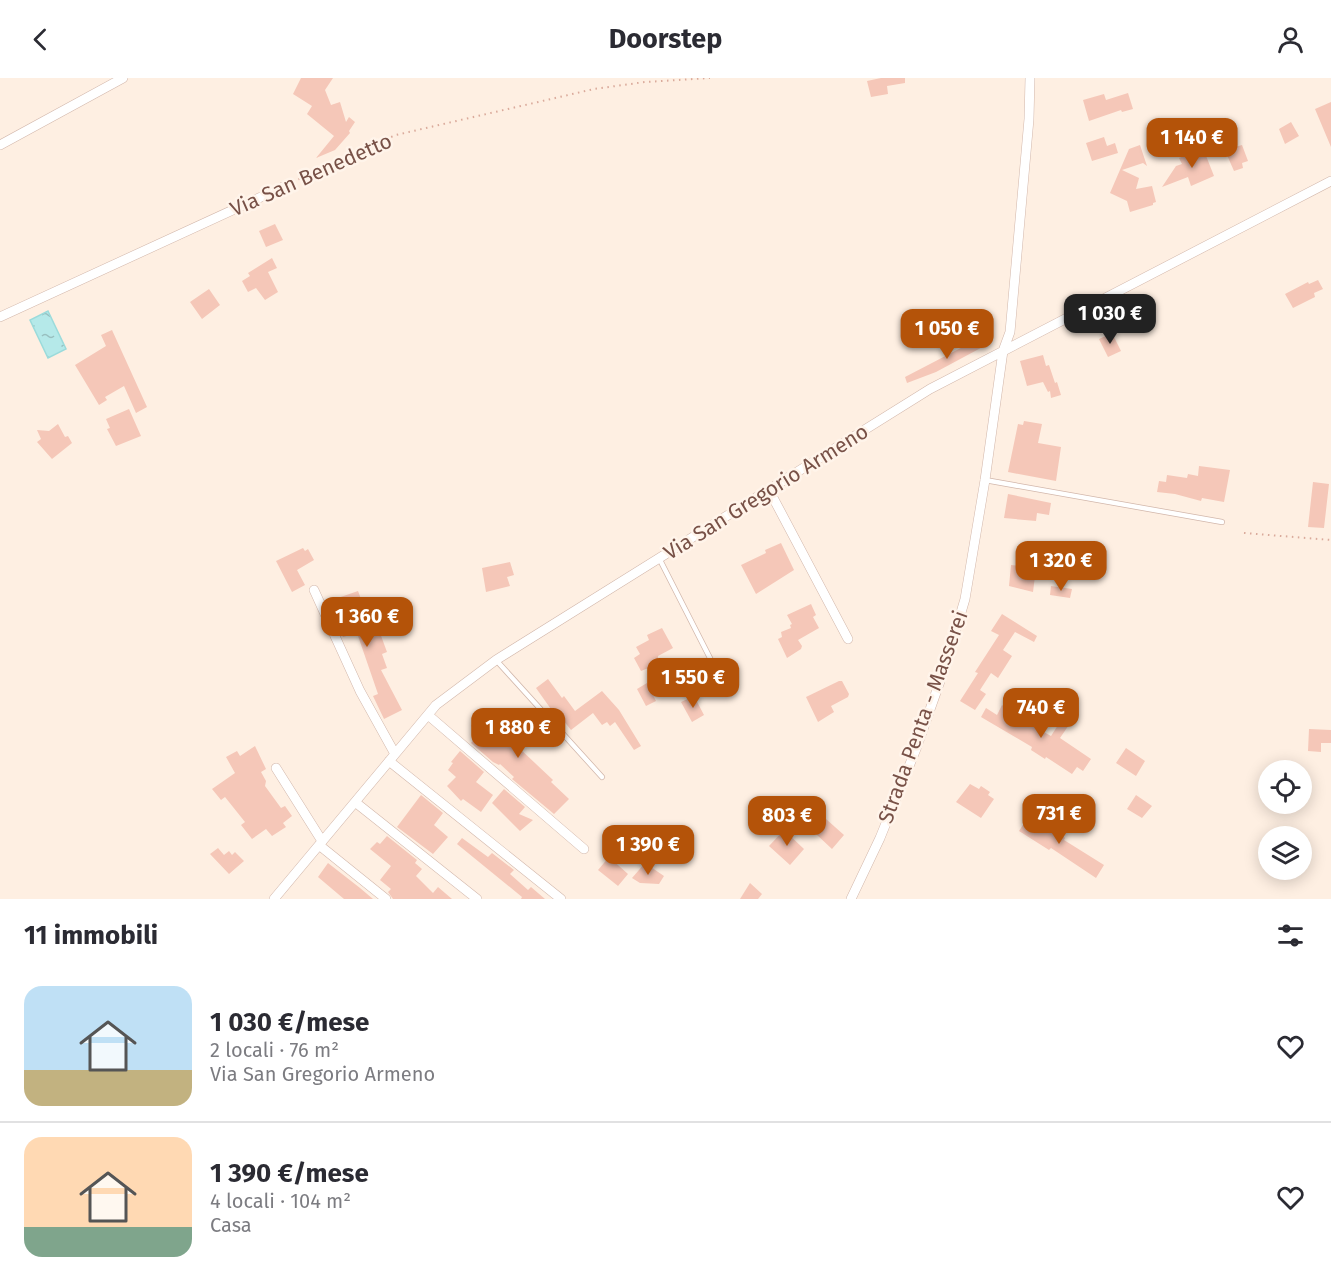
<!DOCTYPE html>
<html lang="it">
<meta charset="utf-8">
<style>
:root{--surface:#fff;--page:#f2f2f3;--text:#2b2b33;--muted:#7c7c81;--line:#e1e1e2;--accent:#b45309}
body{margin:0;font-family:"Fira Sans",sans-serif;background:var(--page);color:var(--text);height:100vh;display:flex;flex-direction:column;font-size:22px;white-space:nowrap}
*{box-sizing:border-box;margin:0}
p{font-size:20px;color:var(--muted)}
.icon{flex:none;width:33px;height:33px;fill:none;stroke:currentColor;stroke-width:2;stroke-linecap:round;stroke-linejoin:round}
.map{position:relative;height:821px;overflow:hidden}
.details{display:flex;flex-direction:column;background:var(--surface);flex:1}
.details>*{flex:none}
.fabs{position:absolute;left:1258px;top:682px;display:grid;gap:12px}
.fabs a{display:grid;place-items:center;width:54px;height:54px;border-radius:50%;background:var(--surface);box-shadow:0 3px 15px #0003;font-size:30px}
.price{position:absolute;translate:-50% -51px;padding:0 14px;border-radius:12px;background:var(--accent);color:#fff;font-size:20px;line-height:39px;filter:drop-shadow(0 2px 3px #0008)}
.price::after{content:'';position:absolute;left:50%;top:36px;width:18px;height:14px;margin-left:-9px;background:inherit;clip-path:polygon(0 0,100% 0,50% 100%)}
.price.selected{background:#222;color:#fff}
ul{padding:0;list-style:none}
li{display:flex;align-items:center;gap:18px;height:150px;padding:0 24px}
li+li{border-top:2px solid var(--line)}
li span{display:grid;place-items:center;flex:none;width:168px;height:120px;border-radius:18px;color:#555}
li>.icon{margin-inline-start:auto}
span .icon{width:72px;height:72px;fill:#fffc;stroke-width:1}
li b{font-size:26px}
h2{display:flex;justify-content:space-between;align-items:center;height:72px;padding:0 24px;font-size:26px}
header{display:flex;justify-content:space-between;align-items:center;height:78px;padding:0 24px;background:var(--surface);font-size:27px;font-weight:700}
.map>svg:first-child{display:block}
.water{fill:url(#water-ripples);stroke:#9bdbdb;stroke-width:1.5}
.building{fill:#f5c7b8}
.lines{fill:none;stroke-linecap:round;stroke-linejoin:round}
.lane-casing{stroke:#d2b7ab;stroke-width:6}
.street-casing{stroke:#d2b7ab;stroke-width:10}
.path{stroke:#daaa9b;stroke-width:2;stroke-dasharray:1.5 4.5;stroke-linecap:butt}
.lane{stroke:#fff;stroke-width:4.5}
.street{stroke:#fff;stroke-width:9}
.labels{text-anchor:middle;dominant-baseline:central;stroke-width:5;stroke-linejoin:round;paint-order:stroke}
.street-label{font-size:21px;fill:#785147;stroke:#fff4ea}
</style>
<header><svg class="icon" aria-label="back" viewBox="0 0 24 24"><path d="M15 5l-7 7 7 7"/></svg>Doorstep<svg class="icon" aria-label="person" viewBox="0 0 24 24"><circle cx="12" cy="8" r="4"/><path d="M4 21q1-7 8-7t8 7"/></svg></header>
<div class="map">
<svg width="1331" height="821" viewBox="0 0 1331 821">
<defs>
<pattern id="water-ripples" width="26" height="14" patternUnits="userSpaceOnUse" patternTransform="scale(1.5)"><rect width="26" height="14" fill="#b5e9e9"/><path d="M2 4q2-2 4 0t4 0M15 11q2-2 4 0t4 0" fill="none" stroke="#98bfbf"/></pattern>
</defs>
<rect width="100%" height="100%" fill="#feefe2"/>
<path class="water" d="M 48,233 L 66,271 L 48,280 L 30,242 Z"/>
<path class="building" d="M 301,0 L 333,0 L 325,12 L 331,27 L 340,24 L 346,44 L 349,39 L 355,44 L 349,53 L 350,55 L 335,72 L 316,80 L 334,58 L 307,36 L 312,28 L 293,16 Z
M 881,0 L 905,0 L 905,5 L 887,8 L 888,16 L 871,19 L 867,3 Z
M 1128,15 L 1133,31 L 1122,34 L 1121,32 L 1089,43 L 1083,22 L 1104,16 L 1106,22 Z
M 1331,24 L 1331,69 L 1315,31 Z
M 1291,44 L 1299,58 L 1285,66 L 1279,51 Z
M 1214,49 L 1220,64 L 1196,72 L 1190,58 Z
M 1104,59 L 1107,68 L 1115,65 L 1118,75 L 1092,83 L 1086,65 Z
M 1233,64 L 1235,69 L 1242,67 L 1248,83 L 1242,85 L 1243,90 L 1234,93 L 1223,68 Z
M 1140,67 L 1147,88 L 1143,85 L 1122,92 L 1139,100 L 1136,111 L 1152,108 L 1156,124 L 1153,125 L 1153,127 L 1130,134 L 1127,123 L 1110,115 L 1129,71 Z
M 1203,70 L 1214,98 L 1191,108 L 1188,99 L 1162,109 L 1176,88 L 1182,86 L 1179,80 Z
M 275,146 L 283,162 L 266,169 L 259,153 Z
M 272,180 L 277,190 L 268,194 L 278,214 L 265,222 L 256,210 L 248,214 L 242,203 L 250,198 L 248,195 Z
M 1318,202 L 1323,211 L 1314,215 L 1315,219 L 1293,230 L 1285,216 L 1308,204 L 1309,206 Z
M 209,211 L 220,227 L 202,241 L 190,224 Z
M 112,252 L 147,329 L 136,335 L 124,308 L 105,319 L 107,322 L 99,327 L 75,287 L 106,268 L 101,257 Z
M 1112,255 L 1121,273 L 1108,279 L 1099,261 Z
M 980,260 L 990,265 L 936,294 L 907,305 L 905,299 Z
M 1043,277 L 1046,288 L 1049,287 L 1055,305 L 1057,304 L 1061,317 L 1051,320 L 1050,313 L 1048,314 L 1043,304 L 1027,308 L 1020,283 Z
M 129,331 L 141,358 L 116,368 L 107,351 L 110,350 L 106,341 Z
M 1024,343 L 1042,346 L 1038,365 L 1061,369 L 1056,403 L 1008,394 L 1018,346 L 1023,347 Z
M 58,346 L 65,359 L 68,358 L 72,365 L 52,381 L 37,364 L 41,361 L 37,352 L 49,353 Z
M 1199,388 L 1230,392 L 1224,424 L 1202,420 L 1201,423 L 1175,416 L 1157,414 L 1159,403 L 1166,404 L 1167,397 L 1187,400 L 1188,396 L 1198,398 Z
M 1313,404 L 1329,406 L 1324,450 L 1308,449 Z
M 1008,416 L 1051,425 L 1049,437 L 1037,435 L 1036,443 L 1004,440 Z
M 781,465 L 794,492 L 756,516 L 741,487 L 766,475 L 765,472 Z
M 303,470 L 305,473 L 308,471 L 314,482 L 297,492 L 305,507 L 292,514 L 276,483 Z
M 510,484 L 514,497 L 507,499 L 510,508 L 486,514 L 482,490 Z
M 1011,487 L 1036,490 L 1033,514 L 1009,508 Z
M 1051,508 L 1072,511 L 1070,520 L 1050,517 Z
M 358,513 L 375,558 L 380,555 L 387,574 L 382,576 L 387,590 L 381,592 L 402,632 L 384,641 L 373,618 L 378,616 L 357,555 L 343,559 L 338,549 L 342,548 L 332,522 Z
M 811,526 L 816,537 L 813,539 L 819,550 L 798,562 L 802,568 L 801,571 L 787,580 L 778,561 L 782,559 L 781,554 L 791,550 L 790,547 L 792,546 L 787,537 Z
M 1002,536 L 1037,558 L 1034,564 L 1015,554 L 1003,572 L 1012,578 L 998,600 L 991,595 L 980,612 L 986,616 L 975,632 L 960,623 L 978,595 L 975,594 L 999,557 L 991,553 Z
M 662,550 L 673,570 L 658,578 L 658,582 L 649,586 L 651,589 L 641,593 L 634,580 L 640,576 L 636,569 L 649,562 L 647,557 Z
M 548,601 L 562,620 L 564,618 L 575,633 L 602,613 L 619,632 L 641,668 L 634,672 L 615,644 L 610,648 L 607,644 L 602,647 L 593,635 L 571,652 L 555,632 L 553,634 L 536,610 Z
M 839,603 L 842,603 L 849,616 L 848,619 L 831,628 L 834,634 L 818,644 L 806,619 Z
M 647,605 L 656,623 L 646,628 L 637,611 Z
M 694,618 L 704,637 L 692,644 L 681,624 Z
M 1002,627 L 1019,639 L 1018,640 L 1051,658 L 1067,633 L 1075,638 L 1060,660 L 1091,681 L 1083,693 L 1077,689 L 1072,696 L 1046,679 L 1045,681 L 1031,672 L 1032,669 L 981,639 L 986,630 L 997,637 Z
M 481,635 L 503,656 L 516,641 L 524,636 L 535,646 L 532,649 L 535,652 L 519,670 L 553,702 L 551,704 L 569,721 L 554,736 L 512,701 L 514,699 L 500,686 L 499,687 L 493,684 L 471,665 L 479,655 L 471,648 Z
M 1309,651 L 1331,652 L 1331,665 L 1321,665 L 1321,674 L 1308,673 Z
M 255,668 L 266,691 L 261,694 L 266,703 L 265,708 L 281,730 L 285,728 L 292,738 L 283,745 L 286,749 L 272,758 L 266,751 L 252,761 L 241,747 L 245,744 L 225,719 L 221,722 L 212,711 L 235,695 L 226,679 L 237,673 L 240,678 Z
M 1126,670 L 1145,683 L 1136,698 L 1116,685 Z
M 460,673 L 484,694 L 476,704 L 493,717 L 481,734 L 463,721 L 461,723 L 447,708 L 456,699 L 448,692 L 453,685 L 451,684 Z
M 970,706 L 979,711 L 981,708 L 990,714 L 988,717 L 994,721 L 981,740 L 956,724 Z
M 504,711 L 525,729 L 519,736 L 533,742 L 520,753 L 492,725 Z
M 421,717 L 443,735 L 434,747 L 448,759 L 433,776 L 397,749 Z
M 1136,717 L 1152,728 L 1142,740 L 1127,731 Z
M 809,735 L 820,747 L 826,741 L 844,757 L 832,771 L 801,742 Z
M 1030,736 L 1060,755 L 1065,760 L 1064,762 L 1104,787 L 1096,800 L 1051,770 L 1049,772 L 1019,753 Z
M 784,752 L 804,771 L 790,787 L 769,768 Z
M 387,758 L 417,782 L 415,785 L 422,791 L 416,798 L 433,815 L 438,809 L 452,821 L 393,821 L 388,814 L 391,811 L 380,802 L 391,788 L 370,771 L 377,764 L 380,766 Z
M 462,760 L 488,779 L 492,775 L 514,792 L 510,796 L 528,812 L 531,809 L 545,821 L 521,821 L 522,819 L 457,766 Z
M 218,770 L 224,777 L 229,773 L 232,777 L 235,774 L 244,783 L 229,796 L 210,776 Z
M 609,779 L 628,796 L 618,808 L 598,792 Z
M 328,785 L 360,810 L 373,821 L 344,821 L 318,799 Z
M 645,785 L 664,798 L 659,806 L 640,805 L 632,800 Z
M 750,805 L 762,816 L 758,821 L 740,821 Z"/>
<g class="lines">
<defs>
<path id="lane" d="M 985,402 L 1222,444
M 659,480 L 711,582
M 496,582 L 602,699"/>
<path id="street" d="M 0,67 L 123,0
M 0,239 L 285,108
M 769,412 L 848,561
M 314,512 L 360,613 L 395,676
M 428,637 L 584,771
M 389,683 L 561,821
M 276,690 L 322,763
M 355,724 L 477,821
M 319,767 L 386,821
M 274,821 L 436,627 L 496,582 L 930,311 L 1331,103
M 851,821 L 880,760 L 916,671 L 944,592 L 965,521 L 985,402 L 1003,273 L 1010,254 L 1029,41 L 1030,0"/>
</defs>
<use href="#lane" class="lane-casing"/>
<use href="#street" class="street-casing"/>
<path class="path" d="M 293,104 L 374,66 L 396,57 L 594,11 L 645,4 L 710,0
M 1244,455 L 1331,462"/>
<use href="#lane" class="lane"/>
<use href="#street" class="street"/>
</g>
<g class="labels">
<g class="street-label">
<text transform="translate(311 97) rotate(-24)">Via San Benedetto</text>
<text transform="translate(766 414) rotate(-32)">Via San Gregorio Armeno</text>
<text transform="translate(923 639) rotate(-70)">Strada Penta - Masserei</text>
</g>
</g>
</svg>
<div class="fabs">
<a><svg class="icon" aria-label="locate" viewBox="0 0 24 24"><circle cx="12" cy="12" r="6"/><path d="M12 2v4M12 18v4M2 12h4M18 12h4"/></svg></a>
<a><svg class="icon" aria-label="layers" viewBox="0 0 24 24"><path d="M12 4l9 5-9 5-9-5zM3 14l9 5 9-5"/></svg></a>
</div>
<b class="price" style="left:1192px;top:91px">1 140 €</b>
<b class="price selected" style="left:1110px;top:267px">1 030 €</b>
<b class="price" style="left:947px;top:282px">1 050 €</b>
<b class="price" style="left:1061px;top:514px">1 320 €</b>
<b class="price" style="left:367px;top:570px">1 360 €</b>
<b class="price" style="left:693px;top:631px">1 550 €</b>
<b class="price" style="left:1041px;top:661px">740 €</b>
<b class="price" style="left:518px;top:681px">1 880 €</b>
<b class="price" style="left:1059px;top:767px">731 €</b>
<b class="price" style="left:787px;top:769px">803 €</b>
<b class="price" style="left:648px;top:798px">1 390 €</b>
</div>
<section class="details">
<h2>11 immobili<svg class="icon" aria-label="filters" viewBox="0 0 24 24"><path d="M4 7h16M4 17h16"/><circle cx="9" cy="7" r="2"/><circle cx="15" cy="17" r="2"/></svg></h2>
<ul>
<li><span style="background:linear-gradient(#bfe0f5 70%,#c2b280 0)"><svg class="icon" aria-label="home" viewBox="0 0 24 24"><path d="M3 11l9-7 9 7M6 9v11h12V9"/></svg></span><div><b>1 030 €/mese</b><p>2 locali · 76 m²</p><p>Via San Gregorio Armeno</p></div><svg class="icon" aria-label="heart" viewBox="0 0 24 24"><path d="M12 20l-8-8c-3-5 5-10 8-4 3-6 11-1 8 4z"/></svg></li>
<li><span style="background:linear-gradient(#ffd9b3 75%,#7fa58c 0)"><svg class="icon" aria-label="home" viewBox="0 0 24 24"><path d="M3 11l9-7 9 7M6 9v11h12V9"/></svg></span><div><b>1 390 €/mese</b><p>4 locali · 104 m²</p><p>Casa</p></div><svg class="icon" aria-label="heart" viewBox="0 0 24 24"><path d="M12 20l-8-8c-3-5 5-10 8-4 3-6 11-1 8 4z"/></svg></li>
</ul>
</section>
